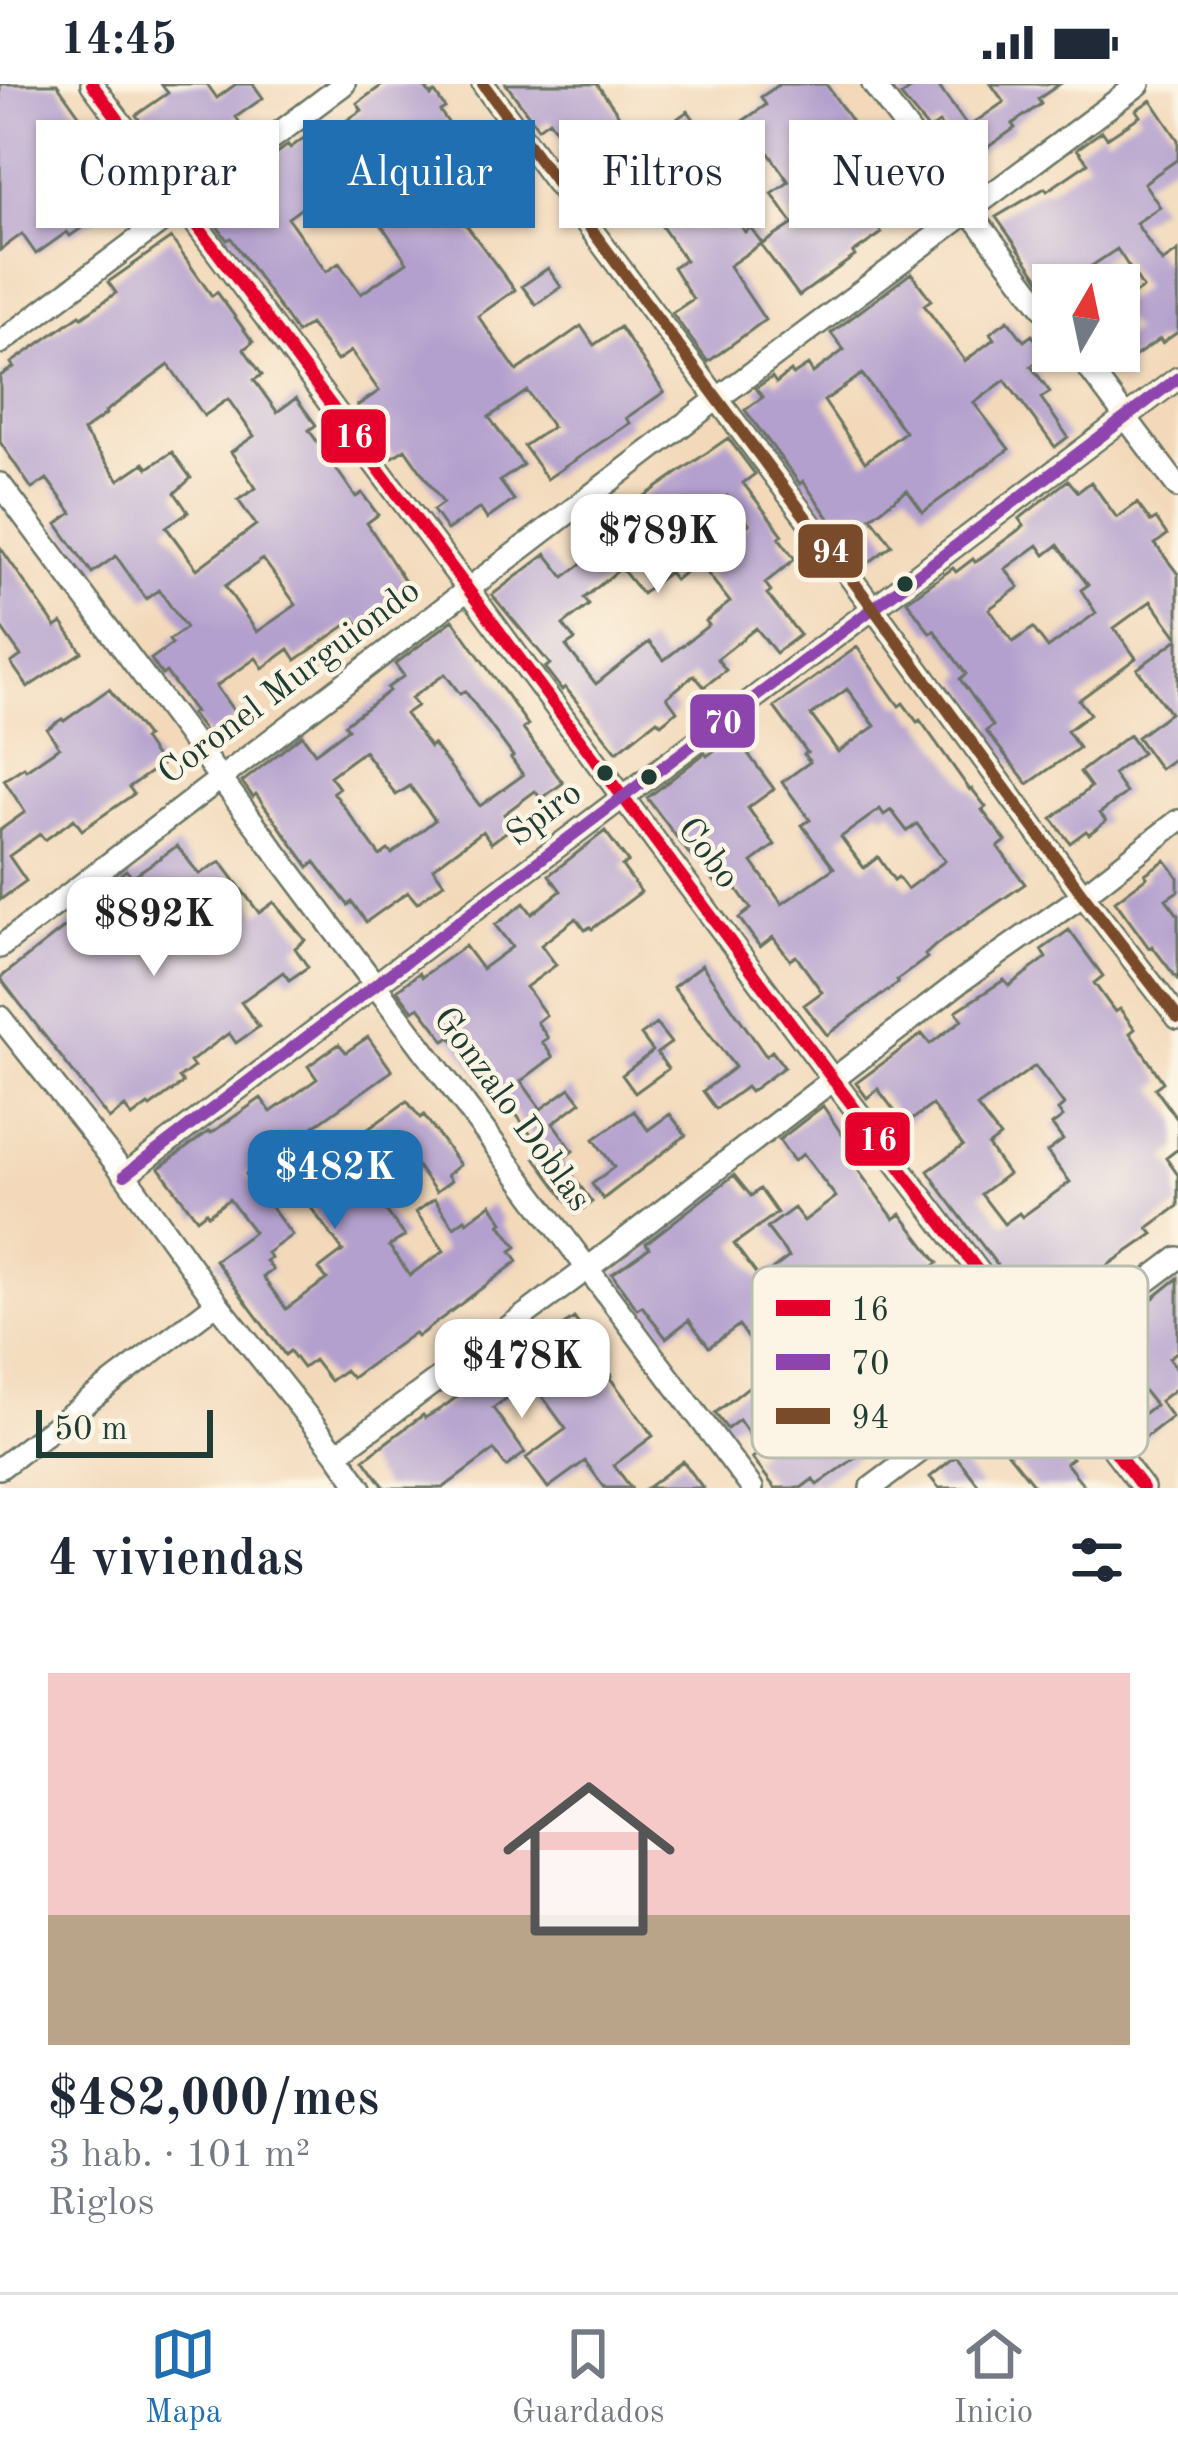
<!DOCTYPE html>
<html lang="es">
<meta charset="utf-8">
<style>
:root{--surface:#fff;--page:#f6f6f7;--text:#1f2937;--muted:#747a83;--line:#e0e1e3;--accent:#1f6fb2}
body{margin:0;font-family:"Old Standard TT",serif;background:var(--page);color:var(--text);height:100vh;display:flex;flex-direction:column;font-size:45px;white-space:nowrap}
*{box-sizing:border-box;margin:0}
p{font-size:39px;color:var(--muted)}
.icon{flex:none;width:66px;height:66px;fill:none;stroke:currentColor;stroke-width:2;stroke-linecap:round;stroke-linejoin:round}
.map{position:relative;height:1404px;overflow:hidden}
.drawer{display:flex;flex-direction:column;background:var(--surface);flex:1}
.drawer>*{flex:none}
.hud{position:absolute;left:36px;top:36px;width:1107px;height:108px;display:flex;gap:24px}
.needle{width:78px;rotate:9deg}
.buttons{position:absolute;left:1032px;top:180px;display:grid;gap:24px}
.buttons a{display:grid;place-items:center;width:108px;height:108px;border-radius:0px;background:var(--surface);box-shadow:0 3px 9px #0004;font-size:60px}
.scale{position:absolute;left:36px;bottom:30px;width:177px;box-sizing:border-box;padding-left:12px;border:6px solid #1f3d34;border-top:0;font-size:33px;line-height:42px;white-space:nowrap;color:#1f3d34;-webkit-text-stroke:9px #fcf5e5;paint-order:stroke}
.price{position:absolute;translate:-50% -102px;padding:0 27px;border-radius:24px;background:#fff;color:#222;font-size:39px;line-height:78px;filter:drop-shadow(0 3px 6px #0008)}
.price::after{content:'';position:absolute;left:50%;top:72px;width:36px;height:27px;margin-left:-18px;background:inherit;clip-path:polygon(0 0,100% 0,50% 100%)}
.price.selected{background:var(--accent);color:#fff}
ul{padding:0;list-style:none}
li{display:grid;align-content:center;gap:24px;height:636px;padding:0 48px}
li+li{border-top:3px solid var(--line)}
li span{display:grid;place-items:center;height:372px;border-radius:0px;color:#555}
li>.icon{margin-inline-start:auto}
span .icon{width:216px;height:216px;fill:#fffc;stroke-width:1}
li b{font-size:51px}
h2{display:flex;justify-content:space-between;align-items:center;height:144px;padding:0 48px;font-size:51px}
.tag{padding:0 42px;border-radius:0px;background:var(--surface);box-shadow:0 3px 9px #0004;font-size:42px;line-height:108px}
.tag.selected{background:var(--accent);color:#fff}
.status{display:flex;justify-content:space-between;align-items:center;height:84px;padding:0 60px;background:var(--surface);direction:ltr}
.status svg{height:33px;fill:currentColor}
.dock{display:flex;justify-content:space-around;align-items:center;height:168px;border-top:3px solid var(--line);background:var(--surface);font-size:33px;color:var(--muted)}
.dock a{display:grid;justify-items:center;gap:6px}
.dock .selected{color:var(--accent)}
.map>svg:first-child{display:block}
.building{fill:#b4a0ce;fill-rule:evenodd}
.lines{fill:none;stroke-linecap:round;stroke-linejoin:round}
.street-casing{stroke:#697463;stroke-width:26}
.street{stroke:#fff;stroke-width:21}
.bus-1-casing{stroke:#fcf5e5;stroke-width:21}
.bus-2-casing{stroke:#fcf5e5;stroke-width:21}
.bus-3-casing{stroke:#fcf5e5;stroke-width:21}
.bus-1{stroke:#e4002b;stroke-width:12}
.bus-2{stroke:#8e44ad;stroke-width:12}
.bus-3{stroke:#7a4b2a;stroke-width:12}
.bus-dot{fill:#1f3d34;stroke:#fcf5e5;stroke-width:4.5}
.labels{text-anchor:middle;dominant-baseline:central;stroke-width:9;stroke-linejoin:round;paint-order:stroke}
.street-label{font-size:36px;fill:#1f3d34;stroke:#fcf5e5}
.key{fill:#fcf5e5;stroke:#babeb0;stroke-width:3}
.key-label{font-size:33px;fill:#1f3d34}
.line-badge{stroke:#fcf5e5;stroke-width:4.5}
.badge-label{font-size:33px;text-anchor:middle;font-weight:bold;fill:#fff}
</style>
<div class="status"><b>14:45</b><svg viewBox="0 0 49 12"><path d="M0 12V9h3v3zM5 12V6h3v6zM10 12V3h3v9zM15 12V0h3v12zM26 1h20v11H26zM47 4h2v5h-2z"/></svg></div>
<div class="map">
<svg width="1178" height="1404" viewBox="0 0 1178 1404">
<rect width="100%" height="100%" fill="#fcf5e5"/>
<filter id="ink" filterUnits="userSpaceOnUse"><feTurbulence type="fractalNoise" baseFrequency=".00833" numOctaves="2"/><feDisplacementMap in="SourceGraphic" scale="24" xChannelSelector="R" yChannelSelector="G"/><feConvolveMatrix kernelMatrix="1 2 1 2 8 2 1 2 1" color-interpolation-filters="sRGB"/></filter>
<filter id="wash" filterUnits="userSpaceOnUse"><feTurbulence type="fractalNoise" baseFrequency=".004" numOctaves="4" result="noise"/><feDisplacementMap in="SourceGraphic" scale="48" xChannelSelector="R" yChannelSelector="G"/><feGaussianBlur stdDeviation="2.7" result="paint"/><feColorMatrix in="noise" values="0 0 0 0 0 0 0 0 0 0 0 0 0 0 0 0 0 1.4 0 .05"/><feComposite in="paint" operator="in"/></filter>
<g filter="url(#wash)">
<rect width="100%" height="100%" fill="#f3d9ba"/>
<g id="blocks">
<path class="building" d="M 0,0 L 57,0 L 134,108 L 70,152 L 67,148 L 36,170 L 22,150 L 0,166 Z
M 161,0 L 207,0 L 217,14 L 236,0 L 253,0 L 263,14 L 236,33 L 244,45 L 211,68 L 205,60 L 173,83 L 136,31 L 168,9 Z
M 384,0 L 423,0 L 431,12 L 435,9 L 445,24 L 440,27 L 464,61 L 471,56 L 494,89 L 464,110 L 479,131 L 466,141 L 515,206 L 478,232 L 517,287 L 581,242 L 594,261 L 620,243 L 664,308 L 626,334 L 630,339 L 547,395 L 524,362 L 552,343 L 527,307 L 489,333 L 523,381 L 500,397 L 514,416 L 487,435 L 480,424 L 447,446 L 433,426 L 443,419 L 405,365 L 393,373 L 357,322 L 379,307 L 351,267 L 337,277 L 310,240 L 297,249 L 231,154 L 227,156 L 204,124 L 288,61 L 290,64 L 325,39 L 331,47 L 362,26 L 357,19 ZM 414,49 L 444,91 L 406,116 L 402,110 L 374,130 L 407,178 L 361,210 L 339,179 L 326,188 L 288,134 L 321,110 L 314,99 L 353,72 L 365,83 Z
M 506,0 L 597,0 L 640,61 L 688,27 L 708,55 L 677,77 L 702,114 L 712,107 L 730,133 L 733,131 L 745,148 L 751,144 L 762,159 L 729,182 L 765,236 L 708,278 L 672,229 L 693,215 L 673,183 L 685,176 L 652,128 L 638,138 L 623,116 L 605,128 L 586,100 L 591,96 L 549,36 L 538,44 Z
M 780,0 L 826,0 L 876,73 L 883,69 L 906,104 L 869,130 L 882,149 L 853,169 L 855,172 L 799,212 L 761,161 L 793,140 L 772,110 L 789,98 L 763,61 L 732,82 L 715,56 L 766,21 L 761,13 Z
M 917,0 L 937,0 L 968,43 L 1004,18 L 991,0 L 1060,0 L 1038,15 L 1041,20 L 1012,40 L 1015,44 L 967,78 L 939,39 L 929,46 L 901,12 Z
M 1151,16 L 1178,56 L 1178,75 L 1144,99 L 1160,123 L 1136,139 L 1162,178 L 1178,167 L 1178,248 L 1162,259 L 1160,255 L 1111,289 L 1096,267 L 1119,267 L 1119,256 L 1133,247 L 1119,227 L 1119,221 L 1143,204 L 1117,165 L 1063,201 L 1044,201 L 996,133 L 1045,104 L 1047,107 L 1088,79 L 1077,65 L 1102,47 L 1107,54 L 1140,32 L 1136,26 Z
M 171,154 L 212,212 L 217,208 L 253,258 L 244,265 L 262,291 L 254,296 L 277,328 L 296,314 L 316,341 L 309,346 L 356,413 L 362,409 L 378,431 L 367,439 L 408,502 L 388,516 L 392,522 L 361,544 L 355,535 L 296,576 L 289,565 L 263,584 L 256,574 L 216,602 L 238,633 L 209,653 L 191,630 L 195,628 L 166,588 L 162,591 L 151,575 L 172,560 L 169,556 L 186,544 L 159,506 L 146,515 L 116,472 L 92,489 L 57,440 L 72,429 L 47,395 L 32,405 L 0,358 L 0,292 L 14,283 L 11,279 L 80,231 L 82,233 L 116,209 L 108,198 ZM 169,281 L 204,332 L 228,315 L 254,352 L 231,368 L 256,404 L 238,416 L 256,441 L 197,485 L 166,443 L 188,428 L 175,409 L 191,394 L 172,368 L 148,384 L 144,379 L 119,396 L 83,347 L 106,330 L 105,328 ZM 263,475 L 296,521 L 257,548 L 225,502 Z
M 548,184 L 561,203 L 536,221 L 522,202 Z
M 911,189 L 931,216 L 924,221 L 965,277 L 994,255 L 990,249 L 1008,236 L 1024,257 L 1032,251 L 1047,271 L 1031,282 L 1050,308 L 1041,314 L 1068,353 L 1055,363 L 1005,296 L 974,319 L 1009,365 L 923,428 L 907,406 L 871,433 L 892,461 L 863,483 L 803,397 L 800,400 L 745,326 L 763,313 L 756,304 L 772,293 L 776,299 L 791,287 L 793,291 L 808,281 L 813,289 L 844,266 L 831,249 ZM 862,290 L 905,348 L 865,378 L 824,317 Z
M 728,354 L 755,390 L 743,399 L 783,451 L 779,454 L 795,475 L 765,499 L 771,507 L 767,510 L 800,551 L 776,569 L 756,544 L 717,575 L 726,586 L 704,603 L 694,591 L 667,613 L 677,627 L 661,640 L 657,636 L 617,668 L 565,603 L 562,606 L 545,584 L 550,580 L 492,511 L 546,470 L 564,493 L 606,462 L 594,447 L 637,414 L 639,416 ZM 727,412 L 749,440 L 730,455 L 739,466 L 708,490 L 730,518 L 706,537 L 709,541 L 664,576 L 649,558 L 596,600 L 566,562 L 575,556 L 563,541 L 589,521 L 584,514 L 621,484 L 642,510 L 669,488 L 675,496 L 696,479 L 676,454 Z
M 1068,396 L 1078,408 L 1091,398 L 1117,434 L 1137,419 L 1151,438 L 1156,435 L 1167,451 L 1155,460 L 1178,490 L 1178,554 L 1151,517 L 1114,544 L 1136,574 L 1079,616 L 1090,630 L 1067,647 L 1079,664 L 1028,700 L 986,647 L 993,642 L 960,595 L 966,590 L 934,546 L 930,549 L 907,517 L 953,484 L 956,488 L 973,475 L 975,478 L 1024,442 L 1019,435 ZM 1038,461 L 1045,471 L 1058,461 L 1088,501 L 1081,506 L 1096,529 L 1048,564 L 1033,544 L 1013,558 L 989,525 L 1019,503 L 1005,485 Z
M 0,463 L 56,543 L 62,539 L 82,568 L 28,603 L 11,579 L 21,572 L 0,542 Z
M 453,536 L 528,641 L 523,645 L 563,699 L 541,715 L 535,707 L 504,730 L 513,743 L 491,759 L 483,747 L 433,784 L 444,799 L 417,819 L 408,808 L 366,838 L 352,818 L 348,821 L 315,778 L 309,783 L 256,710 L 253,713 L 242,698 L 302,651 L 315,669 L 348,645 L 345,640 L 389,607 L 387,604 L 404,592 L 395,580 ZM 445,590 L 460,610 L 465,607 L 513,672 L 511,674 L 523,691 L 480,722 L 433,660 L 430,663 L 405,630 L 417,622 L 411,614 ZM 364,667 L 396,711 L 410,702 L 435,736 L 392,770 L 388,766 L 380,772 L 333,708 L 339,704 L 330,692 Z
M 1178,555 L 1178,672 L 1160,685 L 1137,653 L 1170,629 L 1137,585 Z
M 857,563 L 899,622 L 903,619 L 917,638 L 920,636 L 970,706 L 972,705 L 986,723 L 982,726 L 1006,757 L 998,763 L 1025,800 L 937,860 L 925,871 L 927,874 L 897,896 L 898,899 L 827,951 L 804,921 L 822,908 L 796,872 L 790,876 L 773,853 L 760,863 L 739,834 L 751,825 L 729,794 L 718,802 L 696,773 L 693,775 L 647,714 L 705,669 L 707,672 L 735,652 L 774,705 L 748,724 L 775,761 L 752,778 L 782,820 L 834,784 L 802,741 L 810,736 L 782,698 L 810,678 L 804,670 L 807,668 L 774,623 ZM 847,605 L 875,642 L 838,668 L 811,631 ZM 880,725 L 884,731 L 891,726 L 907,747 L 917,740 L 945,777 L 907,805 L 898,793 L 894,796 L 878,773 L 864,784 L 841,753 Z
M 109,605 L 147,653 L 143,655 L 161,681 L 129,703 L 134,710 L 82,746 L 74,735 L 45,756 L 40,750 L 9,772 L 26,797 L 0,816 L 0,746 L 25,728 L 4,696 L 24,683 L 26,686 L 59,663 L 47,645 L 62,635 L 64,637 Z
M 1129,651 L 1142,669 L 1113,690 L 1126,709 L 1100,729 L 1106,737 L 1089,750 L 1086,747 L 1070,759 L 1052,735 L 1091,703 L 1080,688 Z
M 605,747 L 628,778 L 622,782 L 641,808 L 592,845 L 590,843 L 585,846 L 576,834 L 541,861 L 556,881 L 526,903 L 546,931 L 537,938 L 548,954 L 542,958 L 553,973 L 521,997 L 541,1025 L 570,1004 L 581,1018 L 553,1039 L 573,1067 L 561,1076 L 592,1118 L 576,1130 L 535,1074 L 543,1068 L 503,1012 L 497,1016 L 451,953 L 445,957 L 419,923 L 413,927 L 397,906 L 419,889 L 422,893 L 465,862 L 482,885 L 512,863 L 495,841 L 524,819 L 532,830 L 561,807 L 549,791 Z
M 177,762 L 199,790 L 221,778 L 259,829 L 274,818 L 305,856 L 295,864 L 308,883 L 289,896 L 283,888 L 241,918 L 259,943 L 236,959 L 229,949 L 190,978 L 194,983 L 179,994 L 183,999 L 150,1023 L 148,1021 L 132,1033 L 125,1023 L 109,1035 L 0,894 L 74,836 L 85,851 L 114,830 L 99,808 L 126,786 L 132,793 Z
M 1165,776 L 1178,793 L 1178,807 L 1166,815 L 1178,831 L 1178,896 L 1152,862 L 1149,864 L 1115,817 L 1147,793 L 1145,790 Z
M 1069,846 L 1103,892 L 1094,899 L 1115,928 L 1120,925 L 1135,945 L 1130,949 L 1163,998 L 1155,1004 L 1178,1036 L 1178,1065 L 1166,1074 L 1178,1091 L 1178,1122 L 1148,1144 L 1153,1150 L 1062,1213 L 1044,1190 L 1018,1209 L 942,1108 L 928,1087 L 963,1062 L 932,1021 L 905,1041 L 878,1005 L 867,1014 L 856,999 L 922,950 L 930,960 L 962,936 L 956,927 L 1004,896 L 1009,902 L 1046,874 L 1041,866 ZM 1035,982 L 1064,1021 L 1058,1026 L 1063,1033 L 1052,1041 L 1063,1056 L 1047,1068 L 1070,1098 L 1022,1133 L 1019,1129 L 1004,1140 L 981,1110 L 1008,1090 L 988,1062 L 1000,1053 L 977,1023 Z
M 702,881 L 766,972 L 772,967 L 784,983 L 750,1008 L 746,1003 L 716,1025 L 703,1007 L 735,983 L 673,903 Z
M 656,940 L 671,959 L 657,969 L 668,985 L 635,1009 L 622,991 L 653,967 L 641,951 Z
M 368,953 L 392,987 L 246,1090 L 292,1151 L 267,1169 L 271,1174 L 266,1177 L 273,1186 L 263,1193 L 286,1225 L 327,1195 L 319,1185 L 343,1167 L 309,1121 L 326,1108 L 324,1104 L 361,1077 L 380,1102 L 372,1108 L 405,1152 L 389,1162 L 410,1191 L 444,1167 L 416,1128 L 434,1115 L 454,1143 L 465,1135 L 467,1138 L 491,1120 L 503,1138 L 500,1140 L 517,1163 L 511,1167 L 518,1177 L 417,1253 L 414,1249 L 352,1294 L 345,1286 L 330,1297 L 314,1276 L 303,1284 L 290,1267 L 285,1271 L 215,1176 L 254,1148 L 229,1115 L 208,1131 L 206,1128 L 197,1135 L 159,1084 L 209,1047 L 211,1049 L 261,1014 L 271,1028 L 317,995 L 308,982 L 339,960 L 346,968 Z
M 407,1017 L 420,1034 L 424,1031 L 460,1081 L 447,1091 L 451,1097 L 436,1108 L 402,1062 L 370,1086 L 350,1058 Z
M 823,1022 L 855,1070 L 849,1074 L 894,1135 L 901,1130 L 938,1179 L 896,1210 L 881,1189 L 844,1215 L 867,1246 L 906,1218 L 922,1241 L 947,1222 L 967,1247 L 958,1254 L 979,1282 L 952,1303 L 949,1299 L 908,1329 L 895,1311 L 848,1346 L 864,1368 L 817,1401 L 813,1395 L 801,1404 L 775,1404 L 752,1374 L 761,1368 L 739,1336 L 727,1345 L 715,1329 L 770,1286 L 739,1241 L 709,1263 L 689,1236 L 666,1254 L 642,1222 L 637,1225 L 612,1190 L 649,1164 L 646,1159 L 734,1091 L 751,1112 L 760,1105 L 777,1129 L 734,1160 L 760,1195 L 789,1173 L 767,1144 L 794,1124 L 804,1137 L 836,1113 L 803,1070 L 794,1077 L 779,1056 Z
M 634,1027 L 648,1046 L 670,1030 L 686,1051 L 603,1115 L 592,1100 L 614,1083 L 594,1055 Z
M 1178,1194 L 1178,1267 L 1169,1274 L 1178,1286 L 1178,1303 L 1160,1317 L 1172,1333 L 1138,1359 L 1125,1344 L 1155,1321 L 1128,1287 L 1095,1314 L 1080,1295 L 1121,1263 L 1110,1249 Z
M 574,1234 L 598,1267 L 595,1269 L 612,1292 L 610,1294 L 653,1352 L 614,1381 L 631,1404 L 605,1404 L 585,1377 L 548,1404 L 526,1374 L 566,1345 L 531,1297 L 493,1324 L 525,1369 L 506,1383 L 494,1366 L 443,1404 L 385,1404 L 364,1375 L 423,1331 L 425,1334 L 446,1321 L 493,1286 L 487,1278 L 507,1263 L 515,1274 Z
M 1045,1325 L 1056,1339 L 1052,1341 L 1065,1357 L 1061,1360 L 1072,1374 L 1066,1379 L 1086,1404 L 1036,1404 L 1000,1359 Z
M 956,1372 L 981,1404 L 939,1404 L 930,1393 Z
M 683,1377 L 703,1404 L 647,1404 Z"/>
</g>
</g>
<g filter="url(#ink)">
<use href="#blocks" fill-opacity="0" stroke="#697463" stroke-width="3"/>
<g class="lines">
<defs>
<path id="street" d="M 92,0 L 834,997 L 1143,1404
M 483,0 L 874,525 L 1083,811 L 1178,934
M 873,0 L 1053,237
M 0,259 L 344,0
M 1076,267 L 1178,403
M 0,400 L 752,1404
M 0,863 L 717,315 L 1139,0
M 0,933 L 125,1091 L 217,1219 L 337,1370 L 361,1404
M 125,1091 C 476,825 825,558 1178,294
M 337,1370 L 587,1185 L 961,897 L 1083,811 L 1178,737
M 0,1384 L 217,1219
M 871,1404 L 1178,1174"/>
</defs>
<use href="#street" class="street-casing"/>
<use href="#street" class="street"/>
<defs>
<path id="bus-1" d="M 92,0 L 834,997 L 1143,1404"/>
<path id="bus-2" d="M 125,1091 C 476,825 825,558 1178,294"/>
<path id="bus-3" d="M 483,0 L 874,525 L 1083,811 L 1178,934"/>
</defs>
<use href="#bus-1" class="bus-1-casing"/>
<use href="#bus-2" class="bus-2-casing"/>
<use href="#bus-3" class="bus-3-casing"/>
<use href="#bus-1" class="bus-1"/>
<use href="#bus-2" class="bus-2"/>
<use href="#bus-3" class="bus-3"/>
</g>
</g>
<g class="bus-dot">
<circle cx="905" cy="500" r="10"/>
<circle cx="605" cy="689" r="10"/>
<circle cx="649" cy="693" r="10"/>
</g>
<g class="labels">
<g class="street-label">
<text transform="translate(290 599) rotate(-37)">Coronel Murguiondo</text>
<text transform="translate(545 731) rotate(-37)">Spiro</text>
<text transform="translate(707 770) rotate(53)">Cobo</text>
<text transform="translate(511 1026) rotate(54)">Gonzalo Doblas</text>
</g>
</g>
<rect x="752" y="1182" width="396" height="192" rx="18" class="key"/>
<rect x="776" y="1216" width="54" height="16" fill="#e4002b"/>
<rect x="776" y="1270" width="54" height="16" fill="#8e44ad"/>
<rect x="776" y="1324" width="54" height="16" fill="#7a4b2a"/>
<g class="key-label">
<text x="851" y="1236">16</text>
<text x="851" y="1290">70</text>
<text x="851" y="1344">94</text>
</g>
<g class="line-badge">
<rect x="319" y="323" width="69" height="58" rx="12" fill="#e4002b"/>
<rect x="796" y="438" width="69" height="58" rx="12" fill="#7a4b2a"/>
<rect x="688" y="608" width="69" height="58" rx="12" fill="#8e44ad"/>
<rect x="843" y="1026" width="69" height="58" rx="12" fill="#e4002b"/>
</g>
<g class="badge-label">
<text x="354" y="363">16</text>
<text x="831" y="478">94</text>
<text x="723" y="649">70</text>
<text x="878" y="1066">16</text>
</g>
</svg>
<div class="buttons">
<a><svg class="needle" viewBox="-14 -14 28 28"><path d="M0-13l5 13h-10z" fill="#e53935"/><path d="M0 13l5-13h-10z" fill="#747a83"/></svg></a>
</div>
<div class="scale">50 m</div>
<b class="price" style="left:658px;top:512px">$789K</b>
<b class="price" style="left:154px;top:895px">$892K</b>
<b class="price selected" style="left:335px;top:1148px">$482K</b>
<b class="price" style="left:522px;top:1337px">$478K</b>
<div class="hud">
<a class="tag">Comprar</a>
<a class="tag selected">Alquilar</a>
<a class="tag">Filtros</a>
<a class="tag">Nuevo</a>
</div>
</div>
<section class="drawer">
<h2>4 viviendas<svg class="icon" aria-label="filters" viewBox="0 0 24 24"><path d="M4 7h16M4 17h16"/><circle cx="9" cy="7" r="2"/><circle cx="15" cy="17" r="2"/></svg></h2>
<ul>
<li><span style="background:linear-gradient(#f6c9c9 65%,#b9a48a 0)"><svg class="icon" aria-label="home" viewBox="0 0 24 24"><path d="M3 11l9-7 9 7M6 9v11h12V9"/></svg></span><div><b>$482,000/mes</b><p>3 hab. · 101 m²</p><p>Riglos</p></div></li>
</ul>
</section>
<nav class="dock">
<a class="selected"><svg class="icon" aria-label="map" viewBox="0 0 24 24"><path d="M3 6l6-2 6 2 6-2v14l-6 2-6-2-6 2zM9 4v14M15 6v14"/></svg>Mapa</a>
<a><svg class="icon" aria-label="saved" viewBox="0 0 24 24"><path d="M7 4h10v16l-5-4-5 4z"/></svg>Guardados</a>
<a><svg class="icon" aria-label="home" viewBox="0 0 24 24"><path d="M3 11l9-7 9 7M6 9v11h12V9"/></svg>Inicio</a>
</nav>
